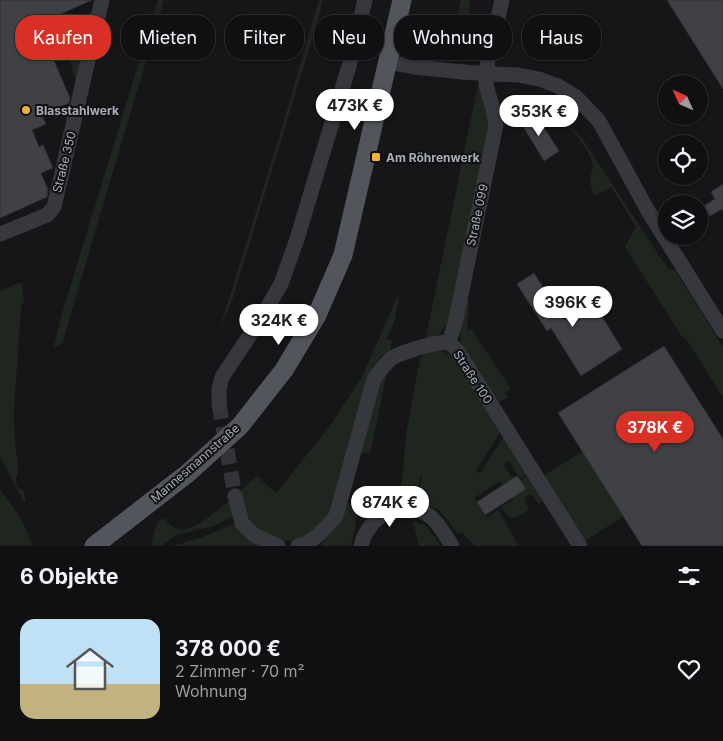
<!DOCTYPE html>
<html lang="de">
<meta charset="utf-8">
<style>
:root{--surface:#101012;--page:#1e1e20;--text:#f1f3f6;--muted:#9c9d9f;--line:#303032;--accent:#d93025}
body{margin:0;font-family:Inter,sans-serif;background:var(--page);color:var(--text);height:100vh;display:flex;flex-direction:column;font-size:19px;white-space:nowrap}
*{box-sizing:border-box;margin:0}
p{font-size:16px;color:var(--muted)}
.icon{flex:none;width:28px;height:28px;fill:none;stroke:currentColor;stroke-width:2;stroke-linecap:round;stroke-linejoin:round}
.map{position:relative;height:546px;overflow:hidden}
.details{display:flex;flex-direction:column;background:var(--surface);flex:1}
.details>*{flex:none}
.hud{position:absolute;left:15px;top:15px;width:694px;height:45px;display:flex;gap:10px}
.needle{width:32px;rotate:315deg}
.buttons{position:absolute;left:658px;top:75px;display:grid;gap:10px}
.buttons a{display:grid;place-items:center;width:50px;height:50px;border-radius:50%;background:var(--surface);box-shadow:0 1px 4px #0004,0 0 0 1px var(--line);font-size:25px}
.price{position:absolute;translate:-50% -42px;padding:0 11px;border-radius:18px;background:#fff;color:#222;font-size:16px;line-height:32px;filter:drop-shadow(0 1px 2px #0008)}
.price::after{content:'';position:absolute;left:50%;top:30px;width:15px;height:11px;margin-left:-8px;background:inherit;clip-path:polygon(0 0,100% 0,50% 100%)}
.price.selected{background:var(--accent);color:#fff}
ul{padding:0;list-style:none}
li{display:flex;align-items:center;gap:15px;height:125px;padding:0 20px}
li+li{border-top:1px solid var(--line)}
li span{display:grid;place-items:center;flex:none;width:140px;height:100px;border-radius:15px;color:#555}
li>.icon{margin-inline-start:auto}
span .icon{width:60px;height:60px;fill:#fffc;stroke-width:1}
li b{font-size:21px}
h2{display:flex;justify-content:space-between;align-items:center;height:60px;padding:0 20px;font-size:21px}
.tag{padding:0 18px;border-radius:20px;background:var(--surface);box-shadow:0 1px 4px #0004,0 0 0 1px var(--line);font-size:18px;line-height:45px}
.tag.selected{background:var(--accent);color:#fff}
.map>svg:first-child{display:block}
.green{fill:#1e261f}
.building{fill:#404145;stroke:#303034}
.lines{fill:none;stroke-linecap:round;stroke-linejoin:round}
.minor-tunnel{stroke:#333438;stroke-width:15;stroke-dasharray:15 8;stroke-linecap:butt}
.minor{stroke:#37383d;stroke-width:15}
.major{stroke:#53555c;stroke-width:19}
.minor-bridge{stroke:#37383d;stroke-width:15}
.poi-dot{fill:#f2b134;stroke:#111113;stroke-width:2}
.labels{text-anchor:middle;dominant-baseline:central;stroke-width:4;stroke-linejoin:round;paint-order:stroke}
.poi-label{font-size:12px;font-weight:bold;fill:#a8adb8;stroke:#111113;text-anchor:start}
.street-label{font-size:12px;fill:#a8adb8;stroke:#111113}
</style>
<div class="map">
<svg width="723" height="546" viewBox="0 0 723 546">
<rect width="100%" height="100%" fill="#161618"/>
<path class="green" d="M 158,0 L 164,0 L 72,310 L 62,344 L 54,347 L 60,320 Z
M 319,0 L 323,0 L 313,36 L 233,298 L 219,331 L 280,134 Z
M 461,0 L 470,0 L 467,60 L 465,59 L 462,46 L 452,42 Z
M 95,10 L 76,82 L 70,60 L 55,31 Z
M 486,46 L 490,127 L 448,322 L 439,334 L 425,341 Z
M 523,102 L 544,109 L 561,118 L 582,138 L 668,269 L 675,270 L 723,347 L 723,398 L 689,343 L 681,335 L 625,247 L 636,227 L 611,187 L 595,196 C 591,188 589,183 591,174 C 592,171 593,170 593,166 C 591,149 560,111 542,110 C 538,110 534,112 531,114 Z
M 18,283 L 22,283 L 24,303 L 21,304 C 22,314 19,324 19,335 C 18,369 12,405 15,440 C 15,453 22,470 15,481 L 18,488 L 23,490 L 26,500 L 24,502 L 0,457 L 0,291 Z
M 398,295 L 399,295 C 397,310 395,326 386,339 L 392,340 L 390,352 L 381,356 L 373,366 L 347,463 L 328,516 L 313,532 L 294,541 L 284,541 L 272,538 L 250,523 L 244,509 L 240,491 L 257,476 L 276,493 L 327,430 L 362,377 Z
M 469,300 L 467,331 L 471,329 L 511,389 L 505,393 L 508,398 L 498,402 L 461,346 L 460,326 L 466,302 Z
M 439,349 L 454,357 L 501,431 L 476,471 L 480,473 L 504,436 L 527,474 L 520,479 L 509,461 L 504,464 L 511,477 L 514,476 L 518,482 L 515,484 L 521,493 L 526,490 L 520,481 L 528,475 L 544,501 L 538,504 L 533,495 L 531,496 L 529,494 L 524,498 L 529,510 C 516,518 511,523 501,507 L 513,500 L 500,481 L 474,498 L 486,518 L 498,510 L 519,546 L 475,546 L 461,532 L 458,534 L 440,511 L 418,500 L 422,476 L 421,475 L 416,499 L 401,491 L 406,434 L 420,358 L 427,352 Z
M 388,368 L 370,454 L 361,452 L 379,382 Z
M 583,451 L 624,516 L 583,542 L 542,477 Z
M 0,489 L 22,520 L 33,546 L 0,546 Z
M 230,500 L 236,515 L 214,526 L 176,535 L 161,546 L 151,546 L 157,522 L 163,518 C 166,520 168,524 172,526 C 189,539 217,510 230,500 Z
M 347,503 L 360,503 L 351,546 L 321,546 Z
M 413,521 L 426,526 L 441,546 L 419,546 Z
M 233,524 L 236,525 L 260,546 L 173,546 L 205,536 Z"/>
<path class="building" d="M 0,0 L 92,0 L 38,24 L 70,98 L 69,103 L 41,114 L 46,124 L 32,130 L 39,147 L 43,145 L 53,168 L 41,173 L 48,190 L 47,197 L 0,218 Z
M 667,0 L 723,0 L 723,89 Z
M 534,112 L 559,151 L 544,161 L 520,121 Z
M 723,184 L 723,211 L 722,209 L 710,216 L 704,206 L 715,199 L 711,192 Z
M 534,273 L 564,320 L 593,302 L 622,349 L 581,376 L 551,328 L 547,331 L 517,284 Z
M 664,346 L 723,439 L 723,546 L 642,546 L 558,413 Z
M 517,476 L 526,489 L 485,515 L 477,502 Z"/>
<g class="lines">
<path class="minor-tunnel" d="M 219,404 L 235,496"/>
<path class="minor" d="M 388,62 L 414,67 L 463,72
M 494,74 L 518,75 L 539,79 L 558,86 L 576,97 L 599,121 L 648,211 L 723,331
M 0,234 L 47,215 L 54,207 L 102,0
M 449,343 L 456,319 L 496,125 L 493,109 L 486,85 L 488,55 L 495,31 L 502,0
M 219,404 L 219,389 L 222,377 L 260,320 L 281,284 L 297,239 L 349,66 L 365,0
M 235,496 L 242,523 L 254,535 L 278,546
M 298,546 C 314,543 326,527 336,516 L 374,379 C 380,371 384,364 392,358 C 400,353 439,340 448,343 C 451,344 455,348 457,350 L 580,546
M 361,546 C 368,515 404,496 431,517 C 440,525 446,536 452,546"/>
<path class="major" d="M 94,546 L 188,473 L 240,426 L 284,370 L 317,315 L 343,255 L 402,0"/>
<path class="minor-bridge" d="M 463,72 L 494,74"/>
</g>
<g class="poi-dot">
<circle cx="26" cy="110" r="5"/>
<rect x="371" y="152" width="10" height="10" rx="2.5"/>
</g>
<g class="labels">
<g class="poi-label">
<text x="36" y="110">Blasstahlwerk</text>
<text x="386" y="157">Am Röhrenwerk</text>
</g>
<g class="street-label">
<text transform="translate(64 162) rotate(-76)">Straße 350</text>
<text transform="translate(477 215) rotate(-78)">Straße 099</text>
<text transform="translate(473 377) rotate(57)">Straße 100</text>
<text transform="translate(195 463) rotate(-41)">Mannesmannstraße</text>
</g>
</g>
</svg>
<div class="buttons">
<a><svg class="needle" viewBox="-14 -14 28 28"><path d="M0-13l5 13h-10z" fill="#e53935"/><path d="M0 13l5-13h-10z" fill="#9c9d9f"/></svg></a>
<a><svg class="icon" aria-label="locate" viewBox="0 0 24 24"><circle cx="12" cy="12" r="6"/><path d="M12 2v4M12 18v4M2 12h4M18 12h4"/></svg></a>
<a><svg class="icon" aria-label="layers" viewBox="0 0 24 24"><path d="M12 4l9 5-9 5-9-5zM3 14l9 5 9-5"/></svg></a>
</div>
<b class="price" style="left:355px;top:131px">473K €</b>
<b class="price" style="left:539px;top:137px">353K €</b>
<b class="price" style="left:573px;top:328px">396K €</b>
<b class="price" style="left:279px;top:346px">324K €</b>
<b class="price selected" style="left:655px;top:453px">378K €</b>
<b class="price" style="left:390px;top:528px">874K €</b>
<div class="hud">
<a class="tag selected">Kaufen</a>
<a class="tag">Mieten</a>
<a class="tag">Filter</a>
<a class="tag">Neu</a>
<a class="tag">Wohnung</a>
<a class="tag">Haus</a>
</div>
</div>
<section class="details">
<h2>6 Objekte<svg class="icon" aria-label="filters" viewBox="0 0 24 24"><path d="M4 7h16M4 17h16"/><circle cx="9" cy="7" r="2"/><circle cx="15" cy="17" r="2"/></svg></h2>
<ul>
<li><span style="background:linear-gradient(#bfe0f5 65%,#c2b280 0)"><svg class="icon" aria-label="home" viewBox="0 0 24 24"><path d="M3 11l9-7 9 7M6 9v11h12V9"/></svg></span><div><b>378 000 €</b><p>2 Zimmer · 70 m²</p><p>Wohnung</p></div><svg class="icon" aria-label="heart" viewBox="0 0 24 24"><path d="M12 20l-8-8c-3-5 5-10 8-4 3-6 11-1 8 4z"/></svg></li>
</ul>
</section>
